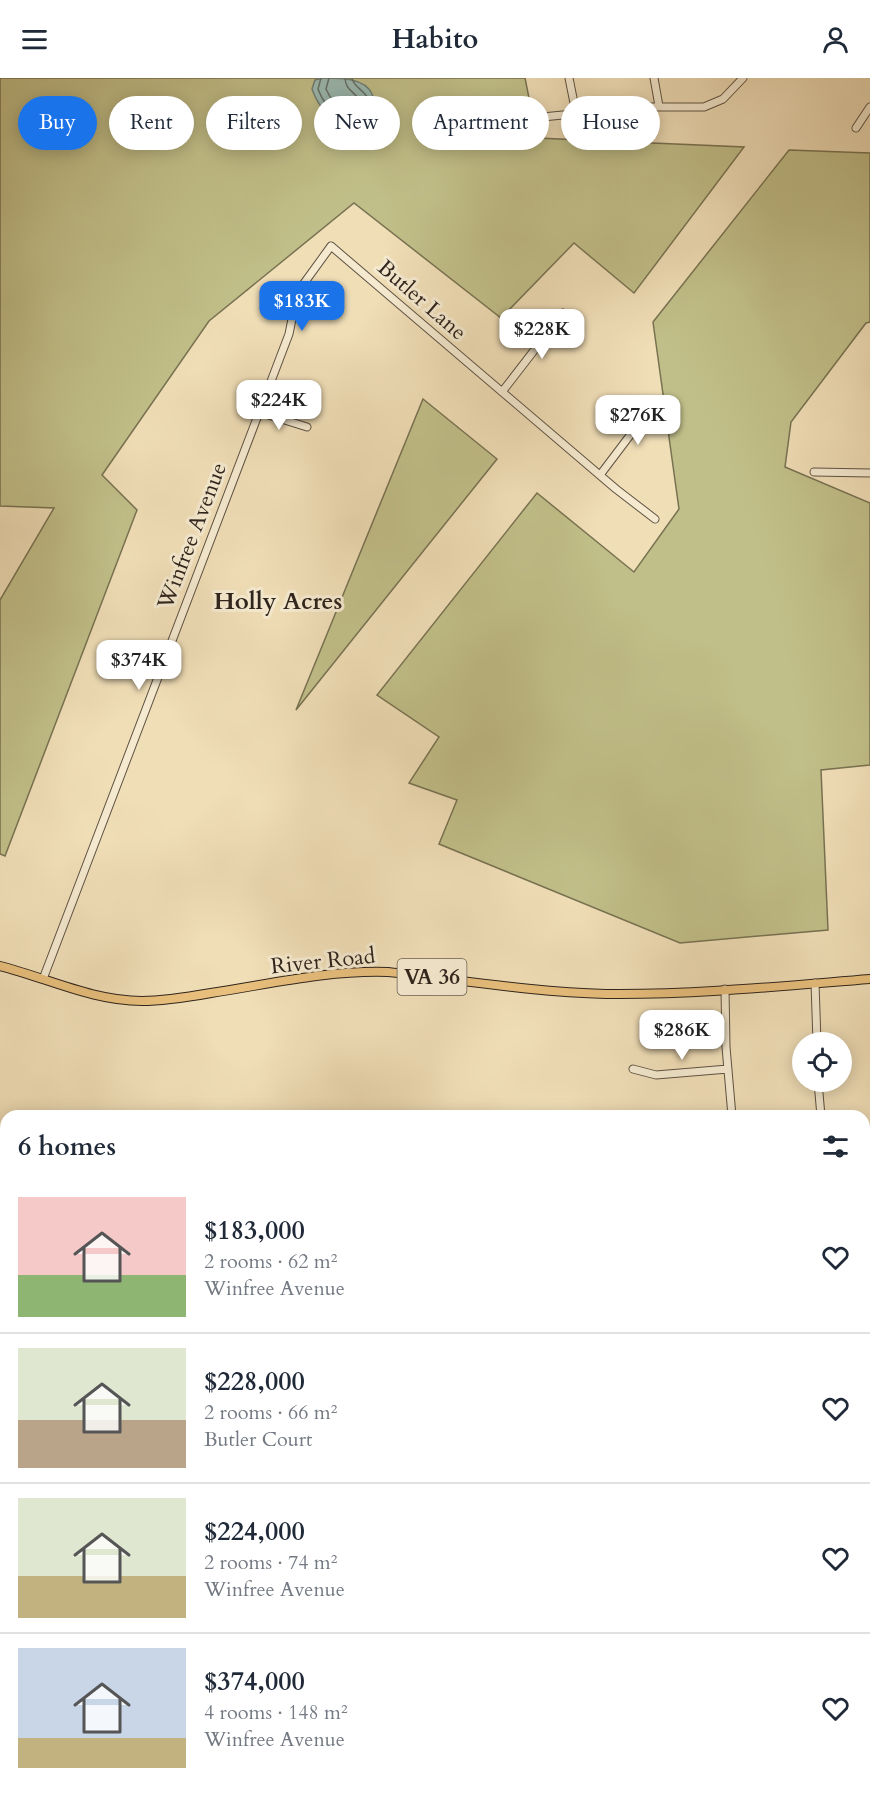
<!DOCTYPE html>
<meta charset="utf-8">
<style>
:root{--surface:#fff;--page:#f6f6f7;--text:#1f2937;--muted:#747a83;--line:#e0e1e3;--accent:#1a73e8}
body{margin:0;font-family:Cardo,serif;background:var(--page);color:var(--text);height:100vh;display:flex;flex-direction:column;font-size:22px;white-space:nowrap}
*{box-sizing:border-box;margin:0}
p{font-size:20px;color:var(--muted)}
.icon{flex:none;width:33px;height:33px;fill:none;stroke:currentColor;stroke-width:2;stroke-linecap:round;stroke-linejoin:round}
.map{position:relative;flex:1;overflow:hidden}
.panel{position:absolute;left:0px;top:1032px;width:870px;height:684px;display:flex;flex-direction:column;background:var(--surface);border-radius:18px 18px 0 0;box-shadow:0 3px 15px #0003}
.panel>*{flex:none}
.banner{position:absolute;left:18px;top:18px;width:834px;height:54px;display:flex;gap:12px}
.tools{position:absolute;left:792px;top:954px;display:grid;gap:12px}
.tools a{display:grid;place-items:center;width:60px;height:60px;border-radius:50%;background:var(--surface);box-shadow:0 3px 15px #0003;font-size:30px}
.price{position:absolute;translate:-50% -51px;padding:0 14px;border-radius:12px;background:#fff;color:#222;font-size:20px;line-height:39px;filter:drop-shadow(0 2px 3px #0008)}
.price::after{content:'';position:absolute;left:50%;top:36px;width:18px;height:14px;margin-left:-9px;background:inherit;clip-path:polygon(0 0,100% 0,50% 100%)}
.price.selected{background:var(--accent);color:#fff}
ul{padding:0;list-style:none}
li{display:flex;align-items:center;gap:18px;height:150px;padding:0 18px}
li+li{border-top:2px solid var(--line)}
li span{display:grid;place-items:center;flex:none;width:168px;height:120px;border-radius:0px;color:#555}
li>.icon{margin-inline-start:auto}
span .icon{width:72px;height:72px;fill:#fffc;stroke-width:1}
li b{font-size:26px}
h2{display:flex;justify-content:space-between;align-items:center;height:72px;padding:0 18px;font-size:26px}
.pill{padding:0 21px;border-radius:27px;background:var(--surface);box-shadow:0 3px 15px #0003;font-size:21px;line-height:54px}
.pill.selected{background:var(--accent);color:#fff}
header{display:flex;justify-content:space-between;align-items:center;height:78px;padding:0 18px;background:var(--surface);font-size:27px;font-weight:600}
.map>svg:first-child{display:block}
.green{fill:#c1bf89;stroke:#787252;stroke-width:1.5}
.water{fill:#9bbbb3;stroke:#6f7f77;stroke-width:1.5}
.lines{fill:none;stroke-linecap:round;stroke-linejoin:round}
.shore{stroke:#647068;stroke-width:1.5}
.minor-casing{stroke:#5e5243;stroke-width:9}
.major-casing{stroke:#2e241c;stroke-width:10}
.minor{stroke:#f5ead0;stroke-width:7}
.major{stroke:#e8bf7c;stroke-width:8}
.rail{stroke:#2e241c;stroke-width:2;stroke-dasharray:10 10;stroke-linecap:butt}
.labels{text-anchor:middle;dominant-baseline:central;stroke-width:6;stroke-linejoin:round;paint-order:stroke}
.shield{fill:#f5ead0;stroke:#6a5f52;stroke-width:1.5}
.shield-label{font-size:21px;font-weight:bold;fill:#2e241c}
.street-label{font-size:22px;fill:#2e241c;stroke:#f5ead0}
.neighbourhood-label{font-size:24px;font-weight:bold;fill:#2e241c;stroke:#f5ead0}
</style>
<header><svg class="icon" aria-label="menu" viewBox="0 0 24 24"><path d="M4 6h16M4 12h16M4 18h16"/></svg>Habito<svg class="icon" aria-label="person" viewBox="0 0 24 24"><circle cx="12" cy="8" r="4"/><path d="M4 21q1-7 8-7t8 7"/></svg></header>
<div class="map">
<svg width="870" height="1716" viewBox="0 0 870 1716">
<rect width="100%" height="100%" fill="#f0deb7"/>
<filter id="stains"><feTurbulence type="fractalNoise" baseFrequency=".00333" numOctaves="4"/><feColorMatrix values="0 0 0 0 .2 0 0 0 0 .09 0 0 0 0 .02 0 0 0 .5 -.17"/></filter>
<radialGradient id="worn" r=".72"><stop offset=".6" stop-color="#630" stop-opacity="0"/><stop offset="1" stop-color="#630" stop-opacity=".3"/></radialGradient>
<path class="green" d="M 0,0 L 525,0 L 537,60 L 744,69 L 634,215 L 574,165 L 501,240 L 354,125 L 209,243 L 102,397 L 137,432 L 5,778 L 0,776 L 0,522 L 54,430 L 0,428 Z
M 789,72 L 870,75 L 870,244 L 866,245 L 791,344 L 785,389 L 870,425 L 870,687 L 821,692 L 828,852 L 680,865 L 439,766 L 457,722 L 409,705 L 439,659 L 377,617 L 537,415 L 634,494 L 679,431 L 653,244 Z
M 423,321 L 497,381 L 296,632 Z
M 870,1316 L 870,1428 L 864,1425 L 864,1319 Z
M 864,1545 L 870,1548 L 870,1716 L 753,1716 L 756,1710 L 864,1710 Z
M 364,1710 L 584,1710 L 579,1716 L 361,1716 Z"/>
<path class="water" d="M 324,0 C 341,0 365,0 372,16 C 376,25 376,32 372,40 C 341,50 323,41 312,11 L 315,2 Z"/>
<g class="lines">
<path class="shore" d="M 321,0 L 318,11 C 328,37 341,41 367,36 C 376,14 354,13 352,0
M 329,0 L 326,11 C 335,30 340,31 360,29 L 361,26 C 357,13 346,15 345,0"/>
<defs>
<path id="minor" d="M 569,0 L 576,35
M 654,0 L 659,28
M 532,40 L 645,29 L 704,29 L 723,21 L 743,0
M 856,50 L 870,29
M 502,314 L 563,235
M 259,334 L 307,349
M 814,394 L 870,395
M 600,397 L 656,323
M 43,901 L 289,256 L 294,231 L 302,208 L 331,168 L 616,411 L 655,441
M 815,905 L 817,964
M 725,911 L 726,969 L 732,1038
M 633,991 L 656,997 L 728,991
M 818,1004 L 821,1038
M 864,1086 L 870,1090
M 864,1228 L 870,1235
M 864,1514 L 870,1516
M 568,1710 L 579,1716
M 620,1716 L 623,1710"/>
<path id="major" d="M 0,888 C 47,900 93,923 142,923 C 165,923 188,919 211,915 C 270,906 328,892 388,894 C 461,902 533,914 606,916 C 694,917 783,908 870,901"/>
</defs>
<use href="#minor" class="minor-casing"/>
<use href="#major" class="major-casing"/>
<use href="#minor" class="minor"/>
<use href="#major" class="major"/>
<path class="rail" d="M 864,1294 L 870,1291
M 470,1716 L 473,1710"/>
</g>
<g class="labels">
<rect class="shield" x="397.5" y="881" width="69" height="36" rx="4.5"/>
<g class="shield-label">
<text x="432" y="899">VA 36</text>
</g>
<g class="street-label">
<text transform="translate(422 222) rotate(41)">Butler Lane</text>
<text transform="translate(192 458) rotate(-69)">Winfree Avenue</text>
<text transform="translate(323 883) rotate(-6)">River Road</text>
</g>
<g class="neighbourhood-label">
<text x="278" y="523">Holly Acres</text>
</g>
</g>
<rect width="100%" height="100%" filter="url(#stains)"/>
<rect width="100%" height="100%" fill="url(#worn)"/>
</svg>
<div class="tools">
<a><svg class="icon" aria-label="locate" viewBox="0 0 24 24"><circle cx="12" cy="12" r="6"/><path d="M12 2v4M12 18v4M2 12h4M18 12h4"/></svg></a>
</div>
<b class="price selected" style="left:302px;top:254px">$183K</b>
<b class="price" style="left:542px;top:282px">$228K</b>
<b class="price" style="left:279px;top:353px">$224K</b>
<b class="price" style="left:638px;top:368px">$276K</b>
<b class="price" style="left:139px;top:613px">$374K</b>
<b class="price" style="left:682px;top:983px">$286K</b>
<div class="banner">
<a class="pill selected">Buy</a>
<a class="pill">Rent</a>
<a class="pill">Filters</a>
<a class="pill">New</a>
<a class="pill">Apartment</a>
<a class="pill">House</a>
</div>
<section class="panel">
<h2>6 homes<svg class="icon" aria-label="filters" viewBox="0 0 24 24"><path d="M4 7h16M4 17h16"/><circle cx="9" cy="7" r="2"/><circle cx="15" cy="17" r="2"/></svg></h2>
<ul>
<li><span style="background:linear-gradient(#f6c9c9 65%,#8fb573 0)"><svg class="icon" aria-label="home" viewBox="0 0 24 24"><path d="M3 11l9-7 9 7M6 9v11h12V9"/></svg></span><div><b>$183,000</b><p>2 rooms · 62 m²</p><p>Winfree Avenue</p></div><svg class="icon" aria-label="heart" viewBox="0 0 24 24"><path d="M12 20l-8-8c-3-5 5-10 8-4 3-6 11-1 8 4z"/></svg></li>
<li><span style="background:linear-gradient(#dfe7d0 60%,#b9a48a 0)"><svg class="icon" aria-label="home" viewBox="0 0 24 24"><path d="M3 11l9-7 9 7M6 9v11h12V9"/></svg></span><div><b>$228,000</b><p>2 rooms · 66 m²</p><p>Butler Court</p></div><svg class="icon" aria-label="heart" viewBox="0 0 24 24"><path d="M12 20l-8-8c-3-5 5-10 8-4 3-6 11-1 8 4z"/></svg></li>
<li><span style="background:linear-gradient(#dfe7d0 65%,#c2b280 0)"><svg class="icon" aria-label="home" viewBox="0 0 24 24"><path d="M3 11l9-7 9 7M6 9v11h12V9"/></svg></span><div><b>$224,000</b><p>2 rooms · 74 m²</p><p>Winfree Avenue</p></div><svg class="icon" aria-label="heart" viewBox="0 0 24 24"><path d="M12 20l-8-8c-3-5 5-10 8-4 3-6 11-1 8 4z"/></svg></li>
<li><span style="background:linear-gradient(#c9d6e8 75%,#c2b280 0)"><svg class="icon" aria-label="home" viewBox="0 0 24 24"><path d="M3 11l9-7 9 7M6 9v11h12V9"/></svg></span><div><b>$374,000</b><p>4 rooms · 148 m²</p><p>Winfree Avenue</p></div><svg class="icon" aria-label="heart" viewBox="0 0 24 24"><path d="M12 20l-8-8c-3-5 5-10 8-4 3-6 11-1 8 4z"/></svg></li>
</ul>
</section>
</div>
